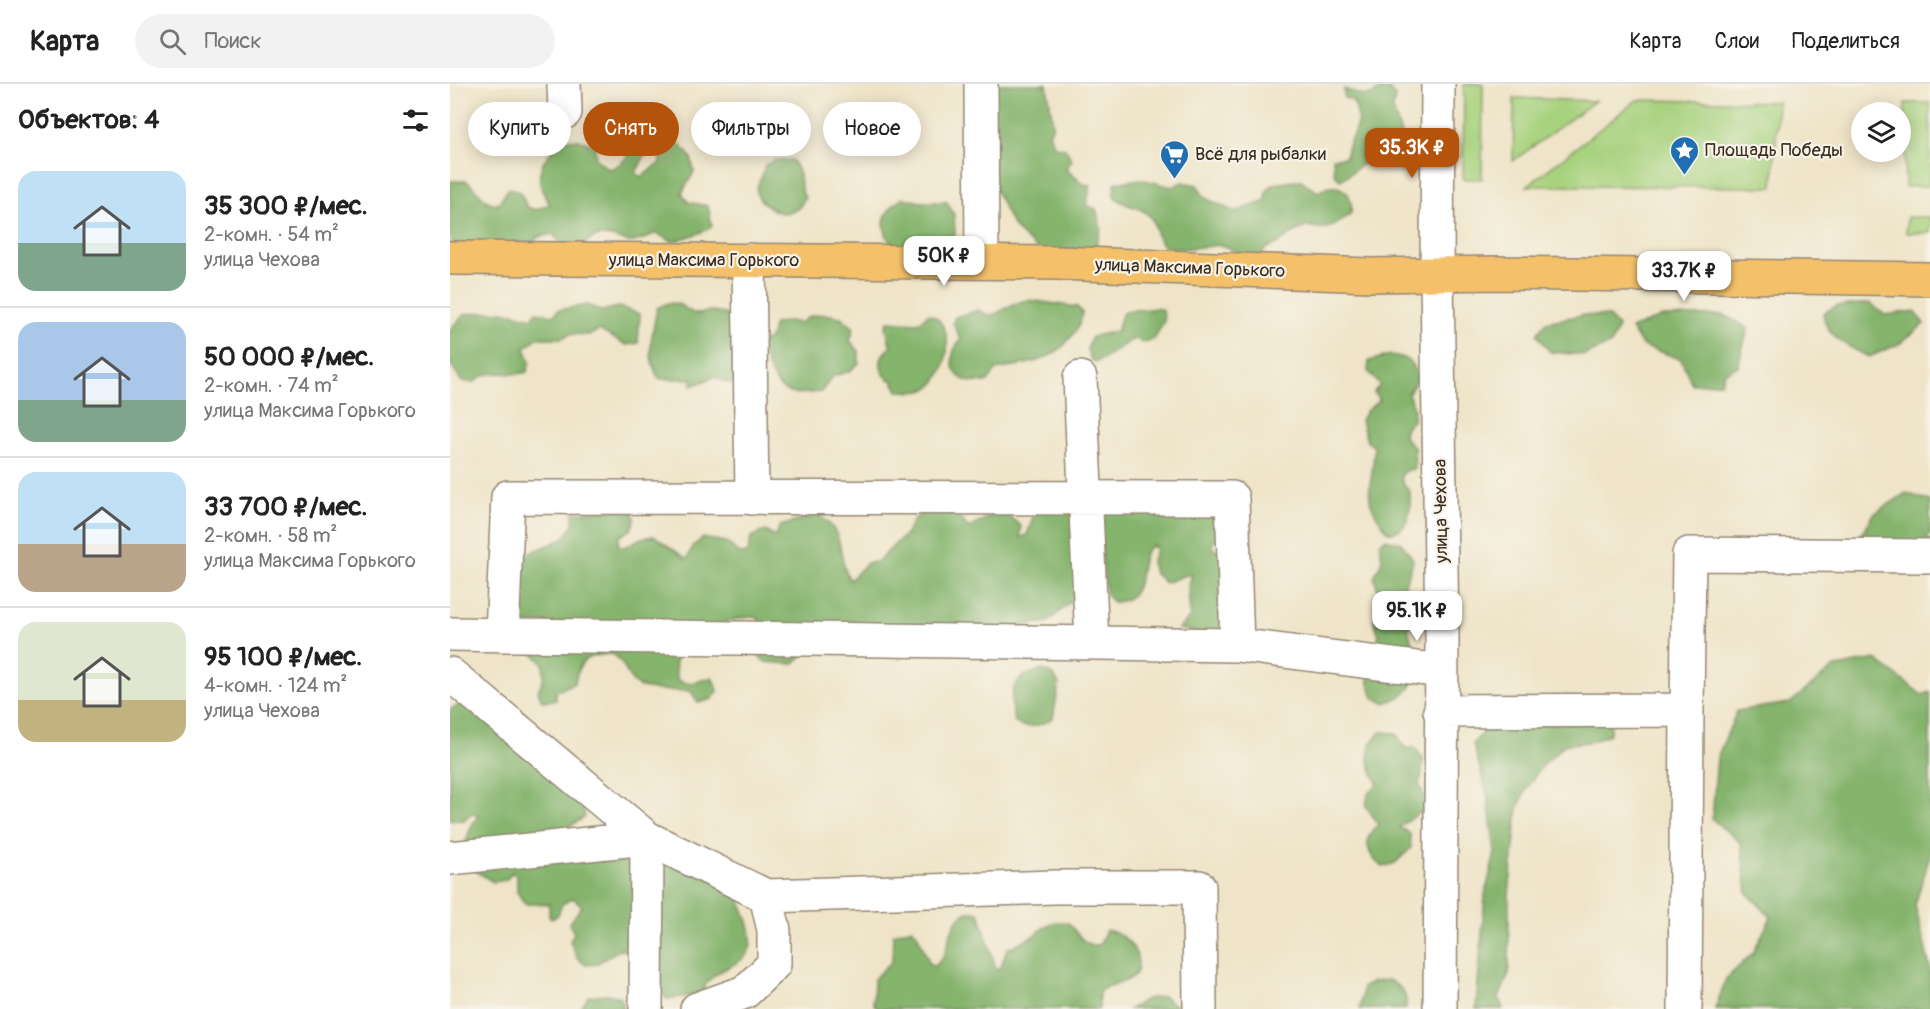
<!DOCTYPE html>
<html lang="ru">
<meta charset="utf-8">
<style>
:root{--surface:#fff;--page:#f2f2f2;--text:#222;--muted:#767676;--line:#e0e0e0;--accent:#b45309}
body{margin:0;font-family:Pangolin,sans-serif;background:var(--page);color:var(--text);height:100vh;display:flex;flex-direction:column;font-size:22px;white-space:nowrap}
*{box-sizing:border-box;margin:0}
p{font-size:20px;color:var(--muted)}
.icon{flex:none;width:33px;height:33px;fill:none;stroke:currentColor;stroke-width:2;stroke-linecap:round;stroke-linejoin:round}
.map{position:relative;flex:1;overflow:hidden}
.side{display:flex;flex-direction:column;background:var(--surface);width:450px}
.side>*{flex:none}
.guide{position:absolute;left:18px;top:18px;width:570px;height:54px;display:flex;gap:12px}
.controls{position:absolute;left:1401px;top:18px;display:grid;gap:12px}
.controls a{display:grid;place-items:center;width:60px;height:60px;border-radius:50%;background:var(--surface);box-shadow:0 3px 15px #0003;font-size:30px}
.price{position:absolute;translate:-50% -51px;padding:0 14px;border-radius:12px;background:#fff;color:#222;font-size:20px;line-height:39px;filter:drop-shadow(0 2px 3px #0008)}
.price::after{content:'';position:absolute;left:50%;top:36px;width:18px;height:14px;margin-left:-9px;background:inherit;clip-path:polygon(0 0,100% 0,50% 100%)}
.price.on{background:var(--accent);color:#fff}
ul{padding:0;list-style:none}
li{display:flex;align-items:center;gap:18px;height:150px;padding:0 18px}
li+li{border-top:2px solid var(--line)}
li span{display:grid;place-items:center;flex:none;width:168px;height:120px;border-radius:18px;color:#555}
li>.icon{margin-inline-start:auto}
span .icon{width:72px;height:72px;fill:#fffc;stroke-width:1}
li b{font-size:26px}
h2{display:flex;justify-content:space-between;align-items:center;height:72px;padding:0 18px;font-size:26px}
.chip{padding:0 21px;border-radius:27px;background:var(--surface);box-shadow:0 3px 15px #0003;font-size:21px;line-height:54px}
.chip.on{background:var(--accent);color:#fff}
header{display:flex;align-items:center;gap:36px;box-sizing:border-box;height:84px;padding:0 30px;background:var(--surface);border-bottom:2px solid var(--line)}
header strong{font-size:28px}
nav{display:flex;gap:33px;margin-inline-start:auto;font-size:21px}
.search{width:420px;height:54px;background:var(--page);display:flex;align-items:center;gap:15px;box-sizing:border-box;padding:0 21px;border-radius:33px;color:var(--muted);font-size:22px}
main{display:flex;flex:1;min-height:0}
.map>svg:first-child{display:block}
.green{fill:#a7d27e;stroke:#717e4e;stroke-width:1.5}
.forest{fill:#85b46d;stroke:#606f46;stroke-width:1.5}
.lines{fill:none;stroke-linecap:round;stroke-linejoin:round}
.minor-casing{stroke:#958773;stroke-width:36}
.major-casing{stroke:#958773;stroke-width:36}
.minor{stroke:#fff;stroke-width:33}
.major{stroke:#f4c16a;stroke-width:33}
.labels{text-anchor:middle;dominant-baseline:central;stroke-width:4.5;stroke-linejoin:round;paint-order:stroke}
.poi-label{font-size:18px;fill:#3b2a1e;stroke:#f7f3e8;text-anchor:start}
.street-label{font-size:18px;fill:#3b2a1e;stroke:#f7f3e8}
</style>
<header>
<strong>Карта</strong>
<div class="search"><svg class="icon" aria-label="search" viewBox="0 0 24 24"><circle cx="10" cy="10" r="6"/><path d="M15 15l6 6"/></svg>Поиск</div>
<nav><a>Карта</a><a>Слои</a><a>Поделиться</a></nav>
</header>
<main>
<section class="side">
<h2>Объектов: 4<svg class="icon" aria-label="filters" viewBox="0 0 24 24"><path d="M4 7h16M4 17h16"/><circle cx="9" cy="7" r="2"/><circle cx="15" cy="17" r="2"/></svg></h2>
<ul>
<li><span style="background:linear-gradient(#bfe0f5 60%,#7fa58c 0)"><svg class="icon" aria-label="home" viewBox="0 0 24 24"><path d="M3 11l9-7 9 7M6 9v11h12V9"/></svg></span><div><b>35 300 ₽/мес.</b><p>2-комн. · 54 m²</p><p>улица Чехова</p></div></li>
<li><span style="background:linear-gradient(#a9c7e8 65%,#7fa58c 0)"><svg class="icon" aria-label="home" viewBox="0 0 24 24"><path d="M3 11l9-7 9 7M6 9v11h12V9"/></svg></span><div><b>50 000 ₽/мес.</b><p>2-комн. · 74 m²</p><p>улица Максима Горького</p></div></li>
<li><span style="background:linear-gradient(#bfe0f5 60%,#b9a48a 0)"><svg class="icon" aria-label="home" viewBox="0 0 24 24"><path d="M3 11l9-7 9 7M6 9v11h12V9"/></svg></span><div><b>33 700 ₽/мес.</b><p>2-комн. · 58 m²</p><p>улица Максима Горького</p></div></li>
<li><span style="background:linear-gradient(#dfe7d0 65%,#c2b280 0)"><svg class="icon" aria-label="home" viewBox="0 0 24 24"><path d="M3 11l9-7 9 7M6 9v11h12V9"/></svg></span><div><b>95 100 ₽/мес.</b><p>4-комн. · 124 m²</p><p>улица Чехова</p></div></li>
</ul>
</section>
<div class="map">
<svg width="1480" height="925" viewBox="0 0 1480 925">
<rect width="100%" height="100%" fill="#f7f3e8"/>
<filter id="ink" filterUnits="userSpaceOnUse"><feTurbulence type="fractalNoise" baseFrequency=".0167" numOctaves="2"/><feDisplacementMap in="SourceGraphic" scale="12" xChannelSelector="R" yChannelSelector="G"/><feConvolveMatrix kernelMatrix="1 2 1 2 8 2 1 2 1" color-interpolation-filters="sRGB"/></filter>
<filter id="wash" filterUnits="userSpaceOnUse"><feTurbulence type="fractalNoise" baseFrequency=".008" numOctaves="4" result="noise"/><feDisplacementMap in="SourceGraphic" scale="24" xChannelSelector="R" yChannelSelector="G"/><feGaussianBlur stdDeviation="1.35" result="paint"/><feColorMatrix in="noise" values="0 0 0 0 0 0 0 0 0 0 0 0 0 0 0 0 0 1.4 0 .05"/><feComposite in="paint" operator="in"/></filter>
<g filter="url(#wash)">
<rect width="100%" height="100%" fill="#efe4c8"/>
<path class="green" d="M 1014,0 L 1033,0 L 1032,95 L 1013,95 Z
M 1064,14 L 1145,17 L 1063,77 Z
M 1187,16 L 1328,18 L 1323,103 L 1077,102 Z
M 1455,19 L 1480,19 L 1480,102 L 1455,103 Z
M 1457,133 L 1480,133 L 1480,149 L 1456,149 Z"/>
<path class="forest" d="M 520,0 L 597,0 L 603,41 L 599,50 L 605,63 L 615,64 L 622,76 L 616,85 L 633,100 L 641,101 L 636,121 L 646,125 L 651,144 L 645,164 L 593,169 C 580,159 565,148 558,133 C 553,123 551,115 545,106 Z
M 937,2 L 945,13 L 943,25 L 951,50 L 947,72 L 932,79 L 923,73 C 910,79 903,90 890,96 L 884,89 L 883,74 L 896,73 C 894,57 918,42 902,16 L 894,14 L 894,5 C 917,13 915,16 937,2 Z
M 224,54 L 241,73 L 244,88 L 232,109 L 238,118 L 258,122 L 262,143 C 250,151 237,152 223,158 L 206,149 C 199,152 188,159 179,158 C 161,154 151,145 135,160 L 111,160 L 103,150 L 88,153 L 82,159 L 0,161 L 0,97 L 17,97 L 37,117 L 47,121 L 59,104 L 70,108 L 77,123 L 86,126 L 100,120 C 80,94 91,73 115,55 L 131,56 L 145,62 L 146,75 L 159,85 C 175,81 179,66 194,61 L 198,65 L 186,89 L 191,93 L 210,79 C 209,65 213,61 224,54 Z
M 326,76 L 342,76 C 353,92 347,99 355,114 L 348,125 C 344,126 338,129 334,129 C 324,128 304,116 307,104 C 309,96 314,91 315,81 Z
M 690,95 L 723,103 L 732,98 L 747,101 L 755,114 L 785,128 L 816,117 L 816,108 L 824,100 L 851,96 L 868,108 C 887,96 904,106 901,129 C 894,135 886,142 876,144 C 869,146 861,140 853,144 C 839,149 830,162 816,164 L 812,171 L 799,172 L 771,161 L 733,165 L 715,163 C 702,150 708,143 701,134 C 692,121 676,125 664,112 L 665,99 Z
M 453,114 L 471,118 L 497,118 L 504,131 L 505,150 C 490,166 463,163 442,164 C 430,141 430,129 453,114 Z
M 578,216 L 627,223 L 632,228 C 632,238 627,245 621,253 C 602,279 575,280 546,286 L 538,298 C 532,298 524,299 518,297 C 498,291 499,268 511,256 L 503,239 L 505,233 L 528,226 L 540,232 C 554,227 564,218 578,216 Z
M 218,219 C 234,218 236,229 248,230 C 253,230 257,226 262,227 C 300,230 287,273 285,298 L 279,299 L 264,293 L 242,302 L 242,295 L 209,295 C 194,269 203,251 207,224 Z
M 1420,219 L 1435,231 L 1465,227 L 1474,240 L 1449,260 L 1419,273 C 1399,263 1375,253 1373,229 L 1387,222 Z
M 137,221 L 152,227 L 169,223 L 190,230 L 188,259 L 176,261 L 149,246 L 140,251 L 120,250 L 112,254 L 87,254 L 75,264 L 80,278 L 77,288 C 59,294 40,282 25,298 L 12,298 L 0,279 L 0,245 L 15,230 L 54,227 L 82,234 L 86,228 L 104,231 L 108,226 Z
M 706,224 L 713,226 L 714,237 L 704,255 L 691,259 L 687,254 C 671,259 662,273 646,278 L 641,276 L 637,266 L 641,254 C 650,249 658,251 667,246 L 673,228 C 684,224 693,227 706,224 Z
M 374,230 L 391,233 L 404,244 L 400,257 L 409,267 L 409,279 L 400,287 L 383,292 L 371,308 C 362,308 346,312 338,308 C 323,303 313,273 311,259 L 320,254 L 324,240 L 339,237 L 350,239 L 360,232 Z
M 478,230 C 509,237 499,300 472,307 C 465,308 455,307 448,307 L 443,297 C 427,290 427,272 441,263 L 436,244 L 438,237 L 468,239 Z
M 1133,231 L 1158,232 L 1168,243 L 1161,260 L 1135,271 L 1100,268 L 1087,250 L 1096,238 Z
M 1274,231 L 1298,244 L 1288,282 L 1274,289 L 1271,299 L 1242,300 L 1231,275 L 1193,262 L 1181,245 L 1211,233 Z
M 940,271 C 956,272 962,278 969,292 L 958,310 L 964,323 L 963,337 L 955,344 L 954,353 L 964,363 L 965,385 L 956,386 L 951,392 L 953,400 L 960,407 C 961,425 961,449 938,448 C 907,409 924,406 924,363 L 917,357 L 911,336 L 917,326 L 930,316 L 924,308 L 930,301 L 918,287 L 919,277 Z
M 1456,409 L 1480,417 L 1480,451 L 1466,472 L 1408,456 L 1424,430 Z
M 646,414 L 759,425 L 769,451 L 762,460 L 763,465 L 772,467 L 787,555 L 729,545 L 740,533 L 738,503 L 742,491 L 736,491 L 715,499 L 704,489 L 701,478 L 706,466 L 703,461 C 683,470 701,519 663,518 L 656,511 Z
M 181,424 L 185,435 L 181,446 L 170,452 L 168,462 L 175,463 L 191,454 L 204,452 L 237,475 L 243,462 L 253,454 L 276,458 L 290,470 L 298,469 L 301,453 L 315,447 L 325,452 L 330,442 L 369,431 C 399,452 385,472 400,496 L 417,479 L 427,478 L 456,450 L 465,434 L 476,427 L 503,428 L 519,444 L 542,431 L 556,430 L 571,442 L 570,453 L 577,451 L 585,427 L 622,424 L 628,511 L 598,538 L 356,568 L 343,580 L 315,578 L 304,567 L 304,543 L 310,536 L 305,533 C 286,533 238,547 229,565 C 224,576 225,585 228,597 L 241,600 L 262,593 L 268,607 L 262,615 L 248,619 L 241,607 C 226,605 191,610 182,597 C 173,585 176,581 163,570 C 139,571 129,573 125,599 L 106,607 L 106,616 L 92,617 L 88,607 L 94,593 L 93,579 L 81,567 L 48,505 C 56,497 70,475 79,470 C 97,459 127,458 123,429 Z
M 935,455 L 951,459 L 963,475 C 963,484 956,493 955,501 C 955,511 961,520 961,529 C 961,535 957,542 959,548 C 968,580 976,608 934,619 L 923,613 C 915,592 915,572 929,552 L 924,536 L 931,516 L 924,493 L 932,477 L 930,459 Z
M 1425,575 L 1472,611 L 1480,608 L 1480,772 L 1465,821 L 1480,884 L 1480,925 L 1265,925 L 1276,895 L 1303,869 L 1321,833 L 1297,809 L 1291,759 L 1262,735 L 1267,674 L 1287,627 L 1340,619 L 1383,584 Z
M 594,586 L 604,592 L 609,600 L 603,634 C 591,642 578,646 565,639 C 557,610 561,591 594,586 Z
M 17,618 L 59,621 L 74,629 L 132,717 L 135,733 L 118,743 L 117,754 L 154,768 L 206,775 L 213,781 L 222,777 L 285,807 C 332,898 263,867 252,910 L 217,915 L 209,907 L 196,870 L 179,871 L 172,864 L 146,880 L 136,881 L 127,874 L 120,857 L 124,849 L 119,840 L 132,822 L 123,814 L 112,820 L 108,831 L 102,835 L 99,832 L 99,820 L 75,820 L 67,808 L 67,792 L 62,788 L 56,796 L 43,798 L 13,779 L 11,773 L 20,745 L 28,731 L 20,730 L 14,736 L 0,736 L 0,625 Z
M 1161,637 L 1160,650 L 1143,657 L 1114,661 L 1091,683 L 1077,704 L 1068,724 L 1059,811 L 1059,889 L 1049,914 L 1053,925 L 1026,925 L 1035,811 L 1045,769 L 1037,709 L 1023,660 L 1037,643 Z
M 931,648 L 946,649 L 956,665 L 964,663 L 973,674 L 972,690 L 969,700 L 974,712 L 972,727 L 949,743 L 960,750 L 961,764 L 945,779 L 933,783 C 917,773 911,752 929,741 L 916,722 L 918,710 L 928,699 C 917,682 913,660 931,648 Z
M 518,828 L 529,828 L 546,885 L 551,883 L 557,865 L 587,850 L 594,843 L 607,838 L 618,839 C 627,848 636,866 650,860 L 656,846 C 668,848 676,853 683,863 C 687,870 688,874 688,881 C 688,901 660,897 649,908 L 649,925 L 427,925 L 423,919 L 424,895 L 442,877 L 443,850 L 462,844 L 467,850 L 480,880 L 485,882 C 504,866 494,839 518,828 Z
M 938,896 C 951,903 958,909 956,925 L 910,925 L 913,903 L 923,898 Z
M 157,910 L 171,913 L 174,925 L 130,925 L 139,912 Z
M 713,912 L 730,925 L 680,925 L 696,915 Z"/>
</g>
<g filter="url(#ink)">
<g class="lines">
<defs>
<path id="minor" d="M 114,0 L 115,28
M 531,0 L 532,178
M 988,0 L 987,190 L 992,555 L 990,925
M 299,176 L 302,414
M 630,294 L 642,559
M 0,550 L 787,561 L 991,587
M 52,551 L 58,413 L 782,414 L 787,561
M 0,590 L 197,754 L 316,812 L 605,803 L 749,803 L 750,925
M 990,627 L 1237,626 L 1239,470 L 1480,472
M 0,774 L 197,754 L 196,925
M 247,925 L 295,908 L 324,880 L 324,846 L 316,812
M 1235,925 L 1237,626"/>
<path id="major" d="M 0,174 L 607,179 L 921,191 L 1049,189 L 1480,195"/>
</defs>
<use href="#minor" class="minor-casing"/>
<use href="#major" class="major-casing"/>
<use href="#minor" class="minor"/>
<use href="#major" class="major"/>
</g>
</g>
<defs>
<symbol id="sight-pin" viewBox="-11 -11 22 30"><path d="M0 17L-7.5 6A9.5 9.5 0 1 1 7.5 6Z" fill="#1f6fb2" stroke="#f7f3e8"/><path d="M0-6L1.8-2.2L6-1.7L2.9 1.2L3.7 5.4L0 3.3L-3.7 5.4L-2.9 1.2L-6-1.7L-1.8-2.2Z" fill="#fff"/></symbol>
<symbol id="supermarket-pin" viewBox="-11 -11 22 30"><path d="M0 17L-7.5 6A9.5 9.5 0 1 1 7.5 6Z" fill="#1f6fb2" stroke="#f7f3e8"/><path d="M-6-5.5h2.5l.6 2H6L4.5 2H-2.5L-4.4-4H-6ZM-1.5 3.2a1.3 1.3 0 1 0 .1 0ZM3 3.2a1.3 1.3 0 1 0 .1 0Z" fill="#fff"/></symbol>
</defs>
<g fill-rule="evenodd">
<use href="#sight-pin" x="1218" y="50" width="33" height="45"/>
<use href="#supermarket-pin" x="708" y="54" width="33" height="45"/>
</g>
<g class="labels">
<g class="poi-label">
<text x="1255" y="66">Площадь Победы</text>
<text x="745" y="70">Всё для рыбалки</text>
</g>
<g class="street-label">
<text x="254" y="176">улица Максима Горького</text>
<text transform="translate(740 184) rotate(2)">улица Максима Горького</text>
<text transform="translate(991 427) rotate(-91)">улица Чехова</text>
</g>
</g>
</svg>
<div class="controls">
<a><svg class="icon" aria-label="layers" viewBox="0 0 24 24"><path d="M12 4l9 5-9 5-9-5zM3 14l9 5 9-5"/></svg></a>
</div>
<b class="price on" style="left:962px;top:95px">35.3K ₽</b>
<b class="price" style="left:494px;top:203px">50K ₽</b>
<b class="price" style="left:1234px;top:218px">33.7K ₽</b>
<b class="price" style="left:967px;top:558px">95.1K ₽</b>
<div class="guide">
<a class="chip">Купить</a>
<a class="chip on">Снять</a>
<a class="chip">Фильтры</a>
<a class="chip">Новое</a>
</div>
</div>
</main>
